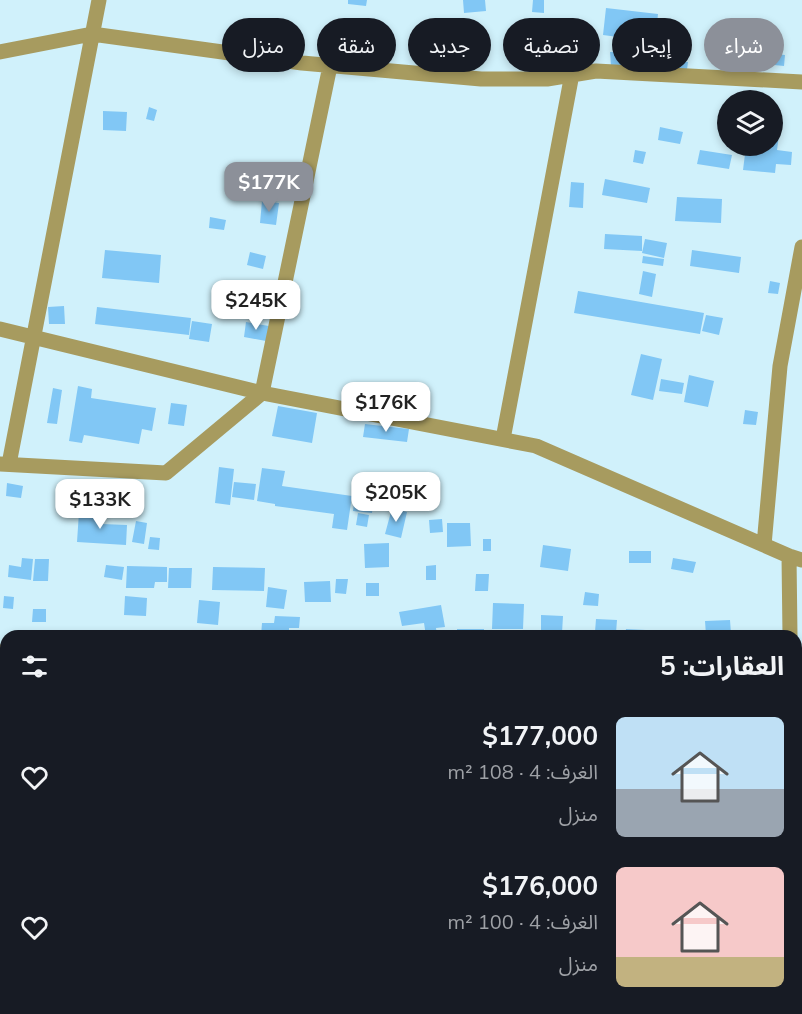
<!DOCTYPE html>
<html lang="ar">
<meta charset="utf-8">
<style>
:root{--surface:#171b24;--page:#20242c;--text:#f1f3f6;--muted:#9ea1a6;--accent:#8c9099}
body{margin:0;font-family:Mulish,"Noto Sans Arabic",sans-serif;background:var(--page);color:var(--text);direction:rtl;height:100vh;display:flex;flex-direction:column;font-size:22px;white-space:nowrap}
*{box-sizing:border-box;margin:0}
p{font-size:20px;color:var(--muted)}
.icon{flex:none;width:33px;height:33px;fill:none;stroke:currentColor;stroke-width:2;stroke-linecap:round;stroke-linejoin:round}
.map{position:relative;flex:1;overflow:hidden;direction:ltr}
.panel{position:absolute;left:0px;top:630px;width:802px;height:384px;display:flex;flex-direction:column;background:var(--surface);border-radius:18px 18px 0 0;box-shadow:0 3px 9px #0003;direction:rtl}
.panel>*{flex:none}
.guide{position:absolute;left:18px;top:18px;width:766px;height:54px;direction:rtl;display:flex;gap:12px}
.tools{position:absolute;left:717px;top:90px;display:grid;gap:12px}
.tools a{display:grid;place-items:center;width:66px;height:66px;border-radius:50%;background:var(--surface);box-shadow:0 3px 9px #0003;font-size:30px}
.price{position:absolute;translate:-50% -51px;padding:0 14px;border-radius:12px;background:#fff;color:#222;font-size:20px;line-height:39px;filter:drop-shadow(0 2px 3px #0008)}
.price::after{content:'';position:absolute;left:50%;top:36px;width:18px;height:14px;margin-left:-9px;background:inherit;clip-path:polygon(0 0,100% 0,50% 100%)}
.price.on{background:var(--accent);color:#fff}
ul{padding:0;list-style:none}
li{display:flex;align-items:center;gap:18px;height:150px;padding:0 18px}
li span{display:grid;place-items:center;flex:none;width:168px;height:120px;border-radius:9px;color:#555}
li>.icon{margin-inline-start:auto}
span .icon{width:72px;height:72px;fill:#fffc;stroke-width:1}
li b{font-size:26px}
h2{display:flex;justify-content:space-between;align-items:center;height:72px;padding:0 18px;font-size:26px}
.tag{padding:0 21px;border-radius:27px;background:var(--surface);box-shadow:0 3px 9px #0003;font-size:21px;line-height:54px}
.tag.on{background:var(--accent);color:#fff}
.map>svg:first-child{display:block}
.building{fill:#81c7f5}
.lines{fill:none;stroke-linecap:round;stroke-linejoin:round}
.street{stroke:#a79b5f;stroke-width:15}
</style>
<div class="map">
<svg width="802" height="1014" viewBox="0 0 802 1014">
<rect width="100%" height="100%" fill="#d0f1fb"/>
<path class="building" d="M 348,0 L 367,0 L 366,6 L 348,4 Z
M 463,0 L 485,0 L 486,11 L 464,13 Z
M 533,0 L 544,0 L 544,13 L 532,12 Z
M 606,8 L 658,14 L 655,42 L 603,35 Z
M 750,34 L 769,37 L 767,51 L 748,49 Z
M 629,51 L 629,65 L 611,66 L 610,52 Z
M 775,54 L 785,55 L 784,66 L 774,65 Z
M 646,58 L 688,62 L 686,77 L 644,72 Z
M 149,107 L 157,110 L 154,121 L 146,119 Z
M 103,111 L 127,112 L 126,131 L 103,130 Z
M 660,127 L 683,132 L 680,144 L 658,140 Z
M 772,135 L 779,135 L 777,150 L 792,152 L 791,165 L 776,164 L 775,173 L 743,170 L 746,146 L 772,146 Z
M 635,150 L 646,152 L 643,164 L 633,162 Z
M 700,150 L 732,155 L 729,169 L 697,164 Z
M 605,179 L 650,188 L 647,203 L 602,195 Z
M 571,182 L 584,183 L 583,208 L 569,207 Z
M 677,197 L 722,199 L 721,223 L 675,221 Z
M 262,201 L 279,203 L 276,225 L 260,223 Z
M 210,217 L 226,220 L 224,230 L 209,228 Z
M 605,234 L 642,236 L 642,251 L 604,249 Z
M 645,239 L 667,243 L 664,258 L 642,253 Z
M 105,250 L 161,255 L 159,283 L 102,278 Z
M 692,250 L 741,257 L 739,273 L 690,266 Z
M 250,252 L 266,256 L 263,269 L 247,265 Z
M 643,256 L 664,259 L 663,266 L 642,263 Z
M 643,271 L 656,274 L 652,297 L 639,294 Z
M 770,281 L 780,283 L 778,294 L 768,293 Z
M 578,291 L 704,313 L 700,334 L 574,313 Z
M 64,306 L 65,324 L 49,324 L 48,307 Z
M 97,307 L 191,318 L 189,335 L 95,324 Z
M 706,315 L 723,318 L 719,335 L 702,331 Z
M 192,321 L 212,324 L 209,342 L 189,339 Z
M 246,322 L 269,326 L 266,341 L 244,337 Z
M 641,354 L 662,359 L 653,400 L 631,395 Z
M 689,375 L 714,381 L 708,407 L 684,402 Z
M 661,379 L 684,383 L 682,394 L 659,391 Z
M 78,386 L 92,389 L 91,398 L 156,408 L 152,431 L 142,429 L 139,444 L 84,435 L 82,443 L 69,441 Z
M 53,388 L 62,390 L 57,424 L 47,423 Z
M 171,403 L 187,405 L 184,426 L 168,424 Z
M 278,406 L 317,413 L 312,443 L 272,436 Z
M 745,410 L 758,412 L 756,425 L 743,424 Z
M 365,424 L 409,429 L 407,442 L 363,437 Z
M 219,467 L 234,469 L 230,505 L 215,503 Z
M 262,468 L 285,471 L 282,486 L 352,496 L 347,530 L 332,528 L 334,514 L 275,506 L 275,504 L 257,501 Z
M 234,482 L 256,484 L 254,500 L 232,497 Z
M 7,483 L 23,486 L 21,498 L 6,496 Z
M 356,486 L 375,488 L 372,513 L 353,511 Z
M 126,500 L 137,503 L 133,517 L 123,514 Z
M 392,508 L 407,512 L 401,538 L 385,534 Z
M 79,512 L 103,513 L 102,524 L 127,525 L 126,545 L 77,542 Z
M 358,513 L 369,515 L 367,527 L 356,525 Z
M 442,519 L 443,532 L 430,533 L 429,520 Z
M 136,521 L 147,523 L 144,544 L 132,542 Z
M 447,523 L 470,523 L 471,546 L 447,547 Z
M 150,537 L 160,538 L 159,550 L 148,549 Z
M 483,539 L 491,539 L 491,551 L 483,551 Z
M 389,543 L 389,567 L 365,568 L 364,544 Z
M 543,545 L 571,549 L 568,571 L 540,567 Z
M 629,551 L 651,551 L 651,563 L 629,563 Z
M 22,558 L 33,559 L 31,580 L 8,577 L 9,565 L 21,567 Z
M 673,558 L 696,562 L 693,573 L 671,569 Z
M 35,559 L 49,559 L 48,581 L 33,581 Z
M 106,565 L 124,567 L 122,580 L 104,577 Z
M 436,565 L 436,580 L 426,580 L 426,566 Z
M 127,566 L 167,567 L 167,582 L 155,582 L 154,588 L 126,588 Z
M 213,567 L 265,568 L 264,591 L 212,590 Z
M 169,568 L 192,568 L 191,588 L 168,588 Z
M 476,574 L 489,574 L 488,591 L 475,591 Z
M 336,579 L 348,579 L 346,594 L 335,593 Z
M 330,581 L 331,602 L 305,602 L 304,582 Z
M 366,583 L 379,583 L 379,596 L 366,596 Z
M 268,587 L 287,590 L 284,609 L 266,607 Z
M 585,592 L 599,594 L 598,606 L 583,605 Z
M 4,596 L 14,597 L 13,609 L 3,608 Z
M 125,596 L 147,598 L 146,616 L 124,615 Z
M 199,600 L 220,602 L 218,625 L 197,623 Z
M 493,603 L 524,604 L 523,629 L 492,629 Z
M 441,605 L 445,627 L 436,628 L 437,636 L 426,636 L 424,623 L 402,626 L 399,612 Z
M 33,609 L 46,609 L 46,622 L 32,622 Z
M 541,615 L 563,616 L 562,633 L 541,631 Z
M 275,616 L 300,617 L 299,628 L 289,628 L 289,636 L 261,636 L 262,623 L 274,623 Z
M 596,619 L 617,620 L 616,633 L 595,632 Z
M 730,620 L 731,634 L 706,635 L 705,621 Z
M 457,629 L 484,629 L 484,636 L 457,636 Z
M 626,629 L 646,630 L 645,636 L 625,636 Z
M 421,1008 L 448,1008 L 448,1013 L 421,1013 Z
M 646,1008 L 671,1008 L 672,1014 L 624,1014 L 623,1011 Z
M 742,1008 L 756,1008 L 756,1014 L 742,1014 Z"/>
<g class="lines">
<path class="street" d="M 0,52 L 92,34 L 302,63 L 481,79 L 547,79 L 596,71 L 802,82
M 0,329 L 262,393 L 330,66
M 503,439 L 572,74
M 0,464 L 166,473 L 262,393 L 536,446 L 789,556 L 802,560
M 9,464 L 99,0
M 764,545 L 780,366 L 802,247
M 789,556 L 790,636
M 0,652 L 6,652
M 796,871 L 802,915"/>
</g>
</svg>
<div class="tools">
<a><svg class="icon" aria-label="layers" viewBox="0 0 24 24"><path d="M12 4l9 5-9 5-9-5zM3 14l9 5 9-5"/></svg></a>
</div>
<b class="price on" style="left:269px;top:213px">$177K</b>
<b class="price" style="left:256px;top:331px">$245K</b>
<b class="price" style="left:386px;top:433px">$176K</b>
<b class="price" style="left:396px;top:523px">$205K</b>
<b class="price" style="left:100px;top:530px">$133K</b>
<div class="guide">
<a class="tag on">شراء</a>
<a class="tag">إيجار</a>
<a class="tag">تصفية</a>
<a class="tag">جديد</a>
<a class="tag">شقة</a>
<a class="tag">منزل</a>
</div>
<section class="panel">
<h2>العقارات: 5<svg class="icon" aria-label="filters" viewBox="0 0 24 24"><path d="M4 7h16M4 17h16"/><circle cx="9" cy="7" r="2"/><circle cx="15" cy="17" r="2"/></svg></h2>
<ul>
<li><span style="background:linear-gradient(#bfe0f5 60%,#9aa5b1 0)"><svg class="icon" aria-label="home" viewBox="0 0 24 24"><path d="M3 11l9-7 9 7M6 9v11h12V9"/></svg></span><div><b>$177,000</b><p>الغرف: 4 · 108 m²</p><p>منزل</p></div><svg class="icon" aria-label="heart" viewBox="0 0 24 24"><path d="M12 20l-8-8c-3-5 5-10 8-4 3-6 11-1 8 4z"/></svg></li>
<li><span style="background:linear-gradient(#f6c9c9 75%,#c2b280 0)"><svg class="icon" aria-label="home" viewBox="0 0 24 24"><path d="M3 11l9-7 9 7M6 9v11h12V9"/></svg></span><div><b>$176,000</b><p>الغرف: 4 · 100 m²</p><p>منزل</p></div><svg class="icon" aria-label="heart" viewBox="0 0 24 24"><path d="M12 20l-8-8c-3-5 5-10 8-4 3-6 11-1 8 4z"/></svg></li>
</ul>
</section>
</div>
